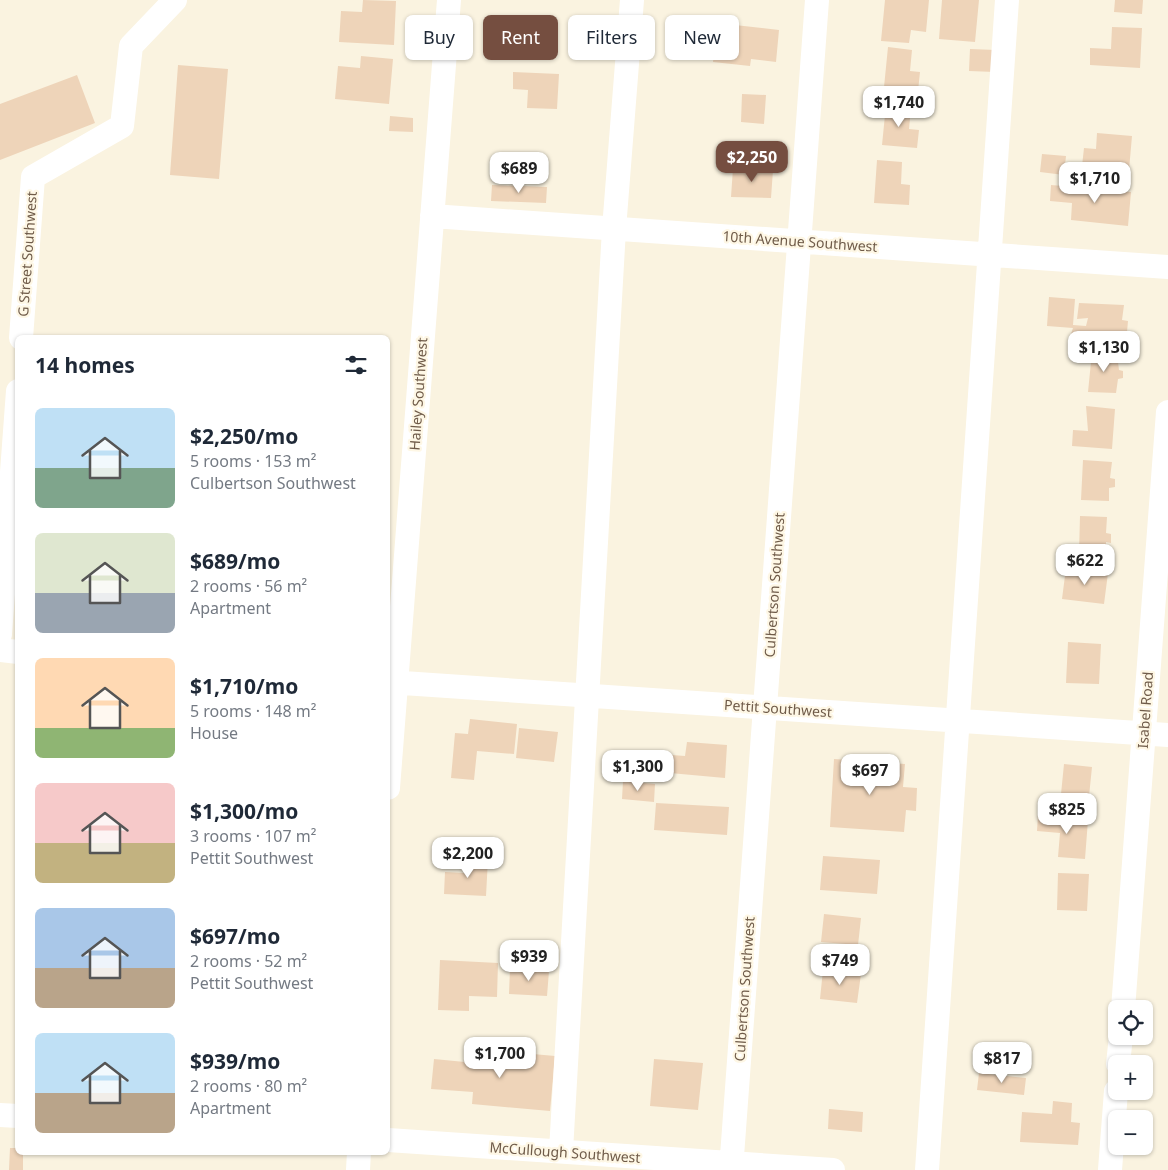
<!DOCTYPE html>
<meta charset="utf-8">
<style>
:root{--surface:#fff;--page:#f6f6f7;--text:#1f2937;--muted:#747a83;--accent:#754e40}
body{margin:0;font-family:"Noto Sans",sans-serif;background:var(--page);color:var(--text);height:100vh;display:flex;flex-direction:column;font-size:19px;white-space:nowrap}
*{box-sizing:border-box;margin:0}
p{font-size:16px;color:var(--muted)}
.icon{flex:none;width:28px;height:28px;fill:none;stroke:currentColor;stroke-width:2;stroke-linecap:round;stroke-linejoin:round}
.map{position:relative;flex:1;overflow:hidden}
.drawer{position:absolute;left:15px;top:335px;width:375px;height:820px;display:flex;flex-direction:column;background:var(--surface);border-radius:8px;box-shadow:0 1px 4px #0004}
.drawer>*{flex:none}
.hud{position:absolute;left:405px;top:15px;width:475px;height:45px;display:flex;gap:10px}
.controls{position:absolute;left:1108px;top:1000px;display:grid;gap:10px}
.controls a{display:grid;place-items:center;width:45px;height:45px;border-radius:8px;background:var(--surface);box-shadow:0 1px 4px #0004;font-size:25px}
.price{position:absolute;translate:-50% -42px;padding:0 11px;border-radius:10px;background:#fff;color:#222;font-size:16px;line-height:32px;filter:drop-shadow(0 1px 2px #0008)}
.price::after{content:'';position:absolute;left:50%;top:30px;width:15px;height:11px;margin-left:-8px;background:inherit;clip-path:polygon(0 0,100% 0,50% 100%)}
.price.current{background:var(--accent);color:#fff}
ul{padding:0;list-style:none}
li{display:flex;align-items:center;gap:15px;height:125px;padding:0 20px}
li span{display:grid;place-items:center;flex:none;width:140px;height:100px;border-radius:8px;color:#555}
li>.icon{margin-inline-start:auto}
span .icon{width:60px;height:60px;fill:#fffc;stroke-width:1}
li b{font-size:21px}
h2{display:flex;justify-content:space-between;align-items:center;height:60px;padding:0 20px;font-size:21px}
.pill{padding:0 18px;border-radius:8px;background:var(--surface);box-shadow:0 1px 4px #0004;font-size:18px;line-height:45px}
.pill.current{background:var(--accent);color:#fff}
.map>svg:first-child{display:block}
.building{fill:#eed4b9}
.lines{fill:none;stroke-linecap:round;stroke-linejoin:round}
.street{stroke:#fff;stroke-width:24}
.labels{text-anchor:middle;dominant-baseline:central;stroke-width:4.5;stroke-linejoin:round;paint-order:stroke}
.street-label{font-size:14px;fill:#6f5b49;stroke:#fef7e5}
</style>
<div class="map">
<svg width="1168" height="1170" viewBox="0 0 1168 1170">
<rect width="100%" height="100%" fill="#faf3e0"/>
<path class="building" d="M 363,0 L 396,1 L 394,45 L 339,42 L 341,11 L 362,12 Z
M 885,0 L 929,0 L 926,32 L 911,30 L 909,43 L 881,41 Z
M 942,0 L 979,0 L 975,42 L 939,39 Z
M 1115,0 L 1143,0 L 1142,14 L 1114,12 Z
M 717,23 L 779,30 L 776,62 L 751,59 L 750,66 L 713,62 Z
M 1112,27 L 1142,28 L 1140,68 L 1090,65 L 1090,48 L 1111,49 Z
M 888,47 L 912,50 L 910,71 L 920,72 L 918,91 L 884,87 Z
M 970,49 L 996,50 L 995,72 L 969,71 Z
M 361,56 L 393,59 L 389,104 L 335,99 L 338,66 L 360,68 Z
M 178,65 L 228,69 L 219,179 L 170,175 Z
M 513,72 L 559,74 L 557,109 L 527,108 L 528,90 L 513,89 Z
M 77,75 L 95,123 L 0,160 L 0,104 Z
M 742,94 L 766,95 L 764,124 L 741,122 Z
M 886,105 L 911,107 L 909,129 L 919,130 L 917,148 L 882,145 Z
M 390,116 L 413,118 L 413,132 L 389,131 Z
M 1097,133 L 1132,136 L 1129,170 L 1082,166 L 1084,148 L 1096,149 Z
M 1042,154 L 1066,156 L 1064,175 L 1040,172 Z
M 877,160 L 902,162 L 901,184 L 910,185 L 909,205 L 874,203 Z
M 733,168 L 773,170 L 771,198 L 731,197 Z
M 492,185 L 547,187 L 546,203 L 491,201 Z
M 1051,185 L 1131,192 L 1128,226 L 1071,220 L 1072,203 L 1050,201 Z
M 1049,297 L 1075,299 L 1073,325 L 1086,326 L 1088,318 L 1077,319 L 1079,303 L 1124,305 L 1122,320 L 1128,321 L 1127,332 L 1122,332 L 1121,346 L 1069,340 L 1073,328 L 1047,326 Z
M 1092,352 L 1117,354 L 1119,370 L 1123,371 L 1123,378 L 1118,379 L 1116,393 L 1088,392 Z
M 1086,406 L 1115,409 L 1112,449 L 1072,446 L 1073,430 L 1088,431 Z
M 1083,460 L 1112,462 L 1110,478 L 1115,479 L 1115,487 L 1109,488 L 1109,501 L 1081,500 Z
M 1080,516 L 1107,517 L 1106,533 L 1111,534 L 1111,543 L 1106,542 L 1106,556 L 1079,554 Z
M 1066,568 L 1108,573 L 1104,604 L 1062,599 Z
M 1068,642 L 1101,644 L 1099,684 L 1066,683 Z
M 470,719 L 517,724 L 514,754 L 477,751 L 474,780 L 451,778 L 455,733 L 468,734 Z
M 519,728 L 558,732 L 554,762 L 516,758 Z
M 687,742 L 727,745 L 725,778 L 670,773 L 672,755 L 685,756 Z
M 834,759 L 905,764 L 903,787 L 917,788 L 916,811 L 906,810 L 904,832 L 830,827 Z
M 1064,764 L 1092,767 L 1088,806 L 1060,804 Z
M 623,781 L 655,784 L 654,802 L 622,799 Z
M 656,803 L 729,807 L 727,835 L 654,830 Z
M 1038,815 L 1088,820 L 1085,859 L 1058,857 L 1060,833 L 1037,831 Z
M 823,856 L 880,860 L 877,894 L 820,890 Z
M 464,858 L 488,859 L 486,896 L 444,894 L 445,872 L 464,873 Z
M 1058,873 L 1089,874 L 1087,911 L 1057,910 Z
M 824,914 L 861,918 L 858,945 L 821,942 Z
M 440,960 L 498,963 L 497,997 L 469,996 L 469,1011 L 438,1010 Z
M 510,968 L 549,971 L 547,996 L 509,994 Z
M 823,970 L 861,974 L 857,1003 L 820,999 Z
M 476,1049 L 555,1056 L 550,1111 L 472,1104 L 473,1092 L 431,1089 L 434,1059 L 475,1063 Z
M 654,1059 L 703,1063 L 698,1110 L 650,1106 Z
M 979,1073 L 1026,1078 L 1024,1095 L 977,1090 Z
M 1053,1101 L 1072,1103 L 1071,1122 L 1080,1123 L 1078,1145 L 1020,1142 L 1022,1112 L 1052,1114 Z
M 829,1109 L 863,1112 L 862,1132 L 828,1129 Z
M 10,1148 L 18,1148 L 18,1152 L 23,1152 L 23,1170 L 9,1170 Z"/>
<g class="lines">
<path class="street" d="M 432,216 L 1168,267
M 21,338 L 33,177 L 122,126 L 131,46 L 175,0
M 0,634 L 18,391
M 0,650 L 18,652
M 388,682 L 1168,735
M 388,788 L 449,0
M 1123,1009 L 1168,412
M 1118,1064 L 1121,1036
M 0,1115 L 18,1116
M 388,1140 L 833,1170
M 561,1151 L 614,229 L 632,0
M 358,1170 L 359,1152
M 731,1170 L 817,0
M 927,1170 L 1007,0
M 1110,1170 L 1116,1091"/>
</g>
<g class="labels">
<g class="street-label">
<text transform="translate(800 241) rotate(4)">10th Avenue Southwest</text>
<text transform="translate(27 254) rotate(-86)">G Street Southwest</text>
<text transform="translate(418 394) rotate(-86)">Hailey Southwest</text>
<text transform="translate(774 585) rotate(-86)">Culbertson Southwest</text>
<text transform="translate(778 708) rotate(4)">Pettit Southwest</text>
<text transform="translate(1145 710) rotate(-86)">Isabel Road</text>
<text transform="translate(744 989) rotate(-86)">Culbertson Southwest</text>
<text transform="translate(565 1152) rotate(4)">McCullough Southwest</text>
</g>
</g>
</svg>
<div class="controls">
<a><svg class="icon" aria-label="locate" viewBox="0 0 24 24"><circle cx="12" cy="12" r="6"/><path d="M12 2v4M12 18v4M2 12h4M18 12h4"/></svg></a>
<a>+</a>
<a>−</a>
</div>
<b class="price" style="left:899px;top:128px">$1,740</b>
<b class="price current" style="left:752px;top:183px">$2,250</b>
<b class="price" style="left:519px;top:194px">$689</b>
<b class="price" style="left:1095px;top:204px">$1,710</b>
<b class="price" style="left:1104px;top:373px">$1,130</b>
<b class="price" style="left:1085px;top:586px">$622</b>
<b class="price" style="left:638px;top:792px">$1,300</b>
<b class="price" style="left:870px;top:796px">$697</b>
<b class="price" style="left:1067px;top:835px">$825</b>
<b class="price" style="left:468px;top:879px">$2,200</b>
<b class="price" style="left:529px;top:982px">$939</b>
<b class="price" style="left:840px;top:986px">$749</b>
<b class="price" style="left:500px;top:1079px">$1,700</b>
<b class="price" style="left:1002px;top:1084px">$817</b>
<div class="hud">
<a class="pill">Buy</a>
<a class="pill current">Rent</a>
<a class="pill">Filters</a>
<a class="pill">New</a>
</div>
<section class="drawer">
<h2>14 homes<svg class="icon" aria-label="filters" viewBox="0 0 24 24"><path d="M4 7h16M4 17h16"/><circle cx="9" cy="7" r="2"/><circle cx="15" cy="17" r="2"/></svg></h2>
<ul>
<li><span style="background:linear-gradient(#bfe0f5 60%,#7fa58c 0)"><svg class="icon" aria-label="home" viewBox="0 0 24 24"><path d="M3 11l9-7 9 7M6 9v11h12V9"/></svg></span><div><b>$2,250/mo</b><p>5 rooms · 153 m²</p><p>Culbertson Southwest</p></div></li>
<li><span style="background:linear-gradient(#dfe7d0 60%,#9aa5b1 0)"><svg class="icon" aria-label="home" viewBox="0 0 24 24"><path d="M3 11l9-7 9 7M6 9v11h12V9"/></svg></span><div><b>$689/mo</b><p>2 rooms · 56 m²</p><p>Apartment</p></div></li>
<li><span style="background:linear-gradient(#ffd9b3 70%,#8fb573 0)"><svg class="icon" aria-label="home" viewBox="0 0 24 24"><path d="M3 11l9-7 9 7M6 9v11h12V9"/></svg></span><div><b>$1,710/mo</b><p>5 rooms · 148 m²</p><p>House</p></div></li>
<li><span style="background:linear-gradient(#f6c9c9 60%,#c2b280 0)"><svg class="icon" aria-label="home" viewBox="0 0 24 24"><path d="M3 11l9-7 9 7M6 9v11h12V9"/></svg></span><div><b>$1,300/mo</b><p>3 rooms · 107 m²</p><p>Pettit Southwest</p></div></li>
<li><span style="background:linear-gradient(#a9c7e8 60%,#b9a48a 0)"><svg class="icon" aria-label="home" viewBox="0 0 24 24"><path d="M3 11l9-7 9 7M6 9v11h12V9"/></svg></span><div><b>$697/mo</b><p>2 rooms · 52 m²</p><p>Pettit Southwest</p></div></li>
<li><span style="background:linear-gradient(#bfe0f5 60%,#b9a48a 0)"><svg class="icon" aria-label="home" viewBox="0 0 24 24"><path d="M3 11l9-7 9 7M6 9v11h12V9"/></svg></span><div><b>$939/mo</b><p>2 rooms · 80 m²</p><p>Apartment</p></div></li>
</ul>
</section>
</div>
